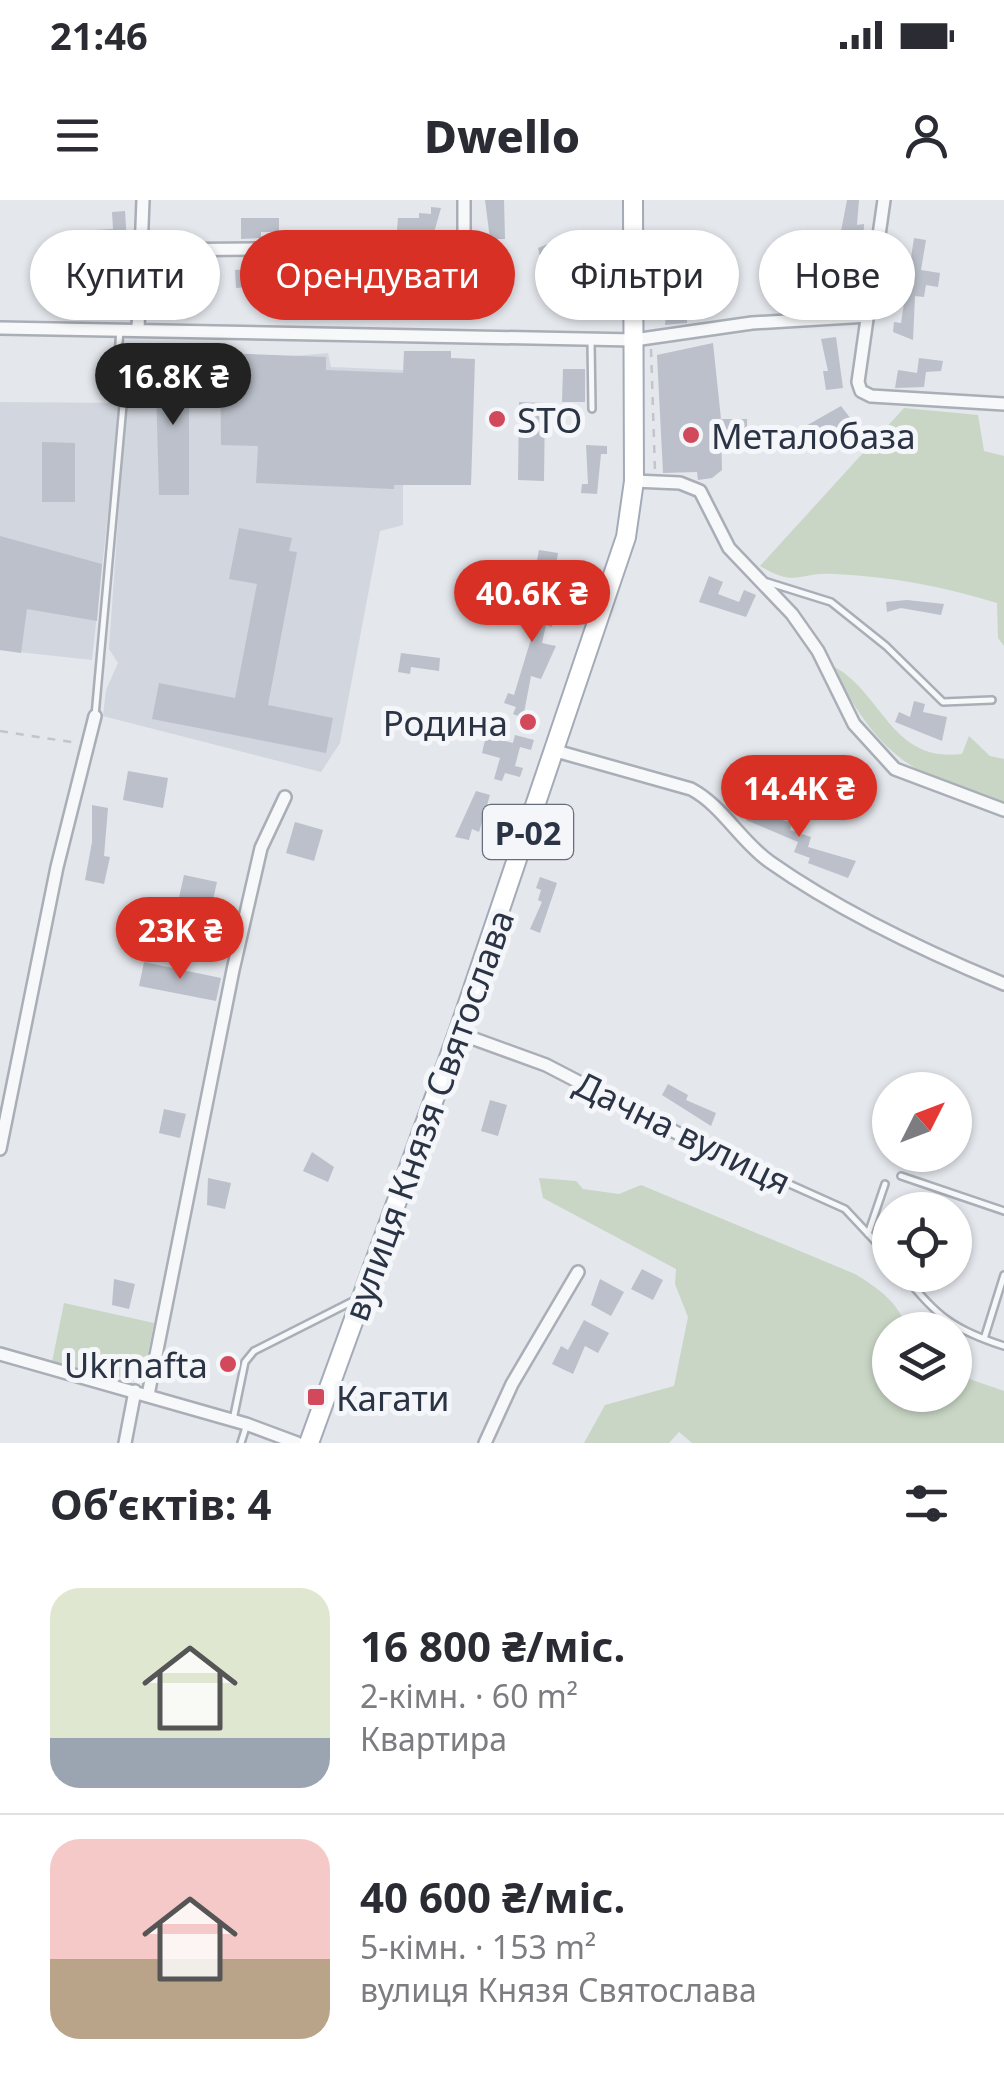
<!DOCTYPE html>
<html lang="uk">
<meta charset="utf-8">
<style>
:root{--surface:#fff;--page:#f7f7f7;--text:#2b2b33;--muted:#7c7c81;--line:#e1e1e2;--accent:#d93025}
body{margin:0;font-family:"Noto Sans",sans-serif;background:var(--page);color:var(--text);height:100vh;display:flex;flex-direction:column;font-size:38px;white-space:nowrap}
*{box-sizing:border-box;margin:0}
p{font-size:32px;color:var(--muted)}
.icon{flex:none;width:55px;height:55px;fill:none;stroke:currentColor;stroke-width:2;stroke-linecap:round;stroke-linejoin:round}
.map{position:relative;height:1243px;overflow:hidden}
.side{display:flex;flex-direction:column;background:var(--surface);flex:1}
.side>*{flex:none}
.banner{position:absolute;left:30px;top:30px;width:945px;height:90px;display:flex;gap:20px}
.needle{width:65px;rotate:48deg}
.tools{position:absolute;left:872px;top:872px;display:grid;gap:20px}
.tools a{display:grid;place-items:center;width:100px;height:100px;border-radius:50%;background:var(--surface);box-shadow:0 2px 8px #0004;font-size:50px}
.price{position:absolute;translate:-50% -85px;padding:0 22px;border-radius:35px;background:var(--accent);color:#fff;font-size:32px;line-height:65px;filter:drop-shadow(0 2px 5px #0008)}
.price::after{content:'';position:absolute;left:50%;top:60px;width:30px;height:22px;margin-left:-15px;background:inherit;clip-path:polygon(0 0,100% 0,50% 100%)}
.price.active{background:#222;color:#fff}
ul{padding:0;list-style:none}
li{display:flex;align-items:center;gap:30px;height:250px;padding:0 50px}
li+li{border-top:2px solid var(--line)}
li span{display:grid;place-items:center;flex:none;width:280px;height:200px;border-radius:30px;color:#555}
li>.icon{margin-inline-start:auto}
span .icon{width:120px;height:120px;fill:#fffc;stroke-width:1}
li b{font-size:42px}
h2{display:flex;justify-content:space-between;align-items:center;height:120px;padding:0 50px;font-size:42px}
.chip{padding:0 35px;border-radius:45px;background:var(--surface);box-shadow:0 2px 8px #0004;font-size:35px;line-height:90px}
.chip.active{background:var(--accent);color:#fff}
.status{display:flex;justify-content:space-between;align-items:center;height:70px;padding:0 50px;background:var(--surface);direction:ltr}
.status svg{height:28px;fill:currentColor}
header{display:flex;justify-content:space-between;align-items:center;height:130px;padding:0 50px;background:var(--surface);font-size:45px;font-weight:800}
.map>svg:first-child{display:block}
.built{fill:#d2d6de}
.green{fill:#c9d6c5}
.building{fill:#bbc0ca}
.lines{fill:none;stroke-linecap:round;stroke-linejoin:round}
.service-casing{stroke:#a9aeb7;stroke-width:10}
.minor-casing{stroke:#a9aeb7;stroke-width:16}
.primary-casing{stroke:#a3abb8;stroke-width:22}
.path{stroke:#c2c5cb;stroke-width:2.5;stroke-dasharray:8 8;stroke-linecap:butt}
.service{stroke:#f7f8fa;stroke-width:5}
.minor{stroke:#f7f8fa;stroke-width:11}
.primary{stroke:#fff;stroke-width:18}
.poi-dot{fill:#d1495b;stroke:#f4f6f9;stroke-width:4}
.labels{text-anchor:middle;dominant-baseline:central;stroke-width:10;stroke-linejoin:round;paint-order:stroke}
.shield{fill:#f4f6f9;stroke:#676e7b;stroke-width:2.5}
.shield-label{font-size:32px;font-weight:bold;fill:#2b3445}
.poi-label{font-size:35px;fill:#2b3445;stroke:#f4f6f9;text-anchor:start}
.street-label{font-size:35px;fill:#2b3445;stroke:#f4f6f9}
</style>
<div class="status"><b>21:46</b><svg viewBox="0 0 49 12"><path d="M0 12V9h3v3zM5 12V6h3v6zM10 12V3h3v9zM15 12V0h3v12zM26 1h20v11H26zM47 4h2v5h-2z"/></svg></div>
<header><svg class="icon" aria-label="menu" viewBox="0 0 24 24"><path d="M4 6h16M4 12h16M4 18h16"/></svg>Dwello<svg class="icon" aria-label="person" viewBox="0 0 24 24"><circle cx="12" cy="8" r="4"/><path d="M4 21q1-7 8-7t8 7"/></svg></header>
<div class="map">
<svg width="1004" height="1243" viewBox="0 0 1004 1243">
<rect width="100%" height="100%" fill="#e4e7ec"/>
<path class="built" d="M 328,153 L 331,167 L 403,170 L 403,325 L 380,331 L 340,543 L 321,572 L 103,516 L 106,490 L 118,463 L 109,449 L 129,164 L 189,165 Z
M 0,202 L 120,203 L 92,460 L 0,450 Z"/>
<path class="green" d="M 904,208 L 978,215 L 984,251 L 1004,256 L 1004,446 L 998,438 L 997,403 C 945,387 889,376 834,374 C 797,372 798,388 760,366 Z
M 831,465 C 883,491 890,563 962,554 L 969,536 L 990,556 L 1004,559 L 1004,604 C 906,573 880,556 831,465 Z
M 539,978 L 576,981 L 583,989 L 619,994 L 641,985 L 855,1074 C 879,1089 899,1102 907,1130 L 890,1130 L 890,1195 L 955,1195 L 955,1174 L 1004,1191 L 1004,1243 L 692,1243 L 679,1232 L 669,1243 L 584,1243 L 605,1205 L 674,1186 L 688,1117 L 675,1084 L 676,1069 L 543,998 Z
M 64,1103 L 154,1123 L 142,1182 L 52,1162 Z"/>
<path class="building" d="M 485,0 L 504,0 L 505,39 L 490,39 Z
M 847,0 L 859,0 L 857,25 L 864,24 L 863,55 L 836,57 Z
M 431,7 L 441,8 L 433,36 L 397,30 L 398,18 L 419,18 L 419,13 L 431,14 Z
M 125,11 L 127,43 L 95,44 L 94,30 L 113,29 L 112,12 Z
M 241,18 L 279,18 L 279,32 L 261,32 L 261,38 L 241,39 Z
M 572,34 L 577,45 L 603,45 L 603,65 L 588,65 L 588,50 L 554,64 L 560,82 L 547,86 L 538,48 Z
M 914,38 L 926,40 L 921,70 L 940,73 L 938,87 L 926,85 L 924,97 L 915,96 L 913,140 L 893,132 L 894,122 L 901,123 Z
M 345,60 L 357,60 L 358,80 L 319,86 L 318,68 L 345,66 Z
M 688,60 L 689,71 L 679,73 L 680,115 L 687,116 L 687,123 L 665,125 L 666,115 L 670,115 L 669,74 L 664,63 Z
M 169,63 L 182,63 L 182,69 L 210,69 L 210,84 L 173,89 Z
M 255,69 L 279,70 L 280,84 L 236,88 L 235,70 Z
M 839,76 L 840,98 L 835,98 L 836,104 L 824,106 L 824,100 L 817,101 L 814,79 Z
M 836,137 L 843,188 L 826,190 L 823,171 L 828,171 L 821,139 Z
M 713,143 L 721,219 L 747,219 L 747,236 L 721,236 L 722,270 L 712,278 L 698,280 L 697,272 L 663,273 L 657,155 Z
M 404,151 L 451,151 L 451,158 L 475,159 L 471,285 L 394,285 L 394,289 L 256,283 L 258,246 L 221,245 L 220,153 L 326,157 L 326,170 L 403,173 Z
M 919,158 L 943,161 L 941,171 L 926,172 L 924,187 L 895,188 L 898,170 L 917,173 Z
M 151,165 L 189,165 L 189,295 L 159,295 L 156,187 L 152,187 Z
M 563,169 L 585,169 L 585,202 L 562,202 Z
M 519,202 L 545,203 L 544,281 L 518,280 Z
M 841,206 L 854,223 L 809,250 L 797,231 Z
M 42,242 L 75,243 L 75,302 L 42,302 Z
M 586,245 L 607,246 L 607,254 L 601,254 L 597,294 L 581,293 L 582,284 L 588,284 Z
M 239,328 L 292,338 L 289,351 L 297,352 L 268,505 L 333,518 L 326,553 L 152,519 L 159,483 L 235,498 L 257,384 L 229,379 Z
M 0,336 L 102,364 L 97,421 L 27,409 L 21,453 L 0,450 Z
M 539,350 L 558,353 L 556,364 L 570,367 L 568,377 L 535,371 Z
M 525,373 L 538,376 L 535,390 L 546,392 L 541,413 L 554,416 L 552,427 L 546,425 L 542,443 L 556,446 L 541,479 L 531,476 L 523,518 L 513,514 L 516,507 L 504,503 L 508,493 L 514,495 L 534,429 L 526,428 L 535,403 L 519,400 Z
M 709,376 L 723,382 L 718,394 L 739,402 L 744,390 L 756,395 L 746,417 L 699,402 Z
M 907,400 L 944,404 L 941,415 L 901,408 L 887,412 L 886,402 Z
M 401,453 L 440,458 L 439,471 L 411,467 L 410,474 L 398,472 Z
M 914,501 L 925,504 L 923,512 L 947,517 L 942,541 L 895,522 L 899,512 L 910,517 Z
M 515,535 L 534,540 L 531,550 L 520,547 L 515,566 L 523,568 L 520,577 L 505,573 L 502,581 L 494,579 L 500,558 L 482,553 L 486,536 L 513,543 Z
M 128,571 L 168,578 L 163,608 L 123,600 Z
M 476,591 L 490,595 L 479,632 L 472,629 L 469,640 L 455,637 Z
M 758,591 L 767,595 L 762,607 L 769,609 L 766,615 L 792,623 L 790,630 L 811,637 L 808,647 L 856,661 L 848,678 L 808,663 L 810,658 L 794,652 L 798,642 L 746,620 Z
M 92,605 L 108,608 L 104,656 L 110,657 L 104,684 L 85,680 L 92,642 Z
M 295,622 L 323,630 L 314,661 L 286,653 Z
M 184,675 L 217,682 L 211,709 L 178,702 Z
M 540,677 L 557,683 L 540,733 L 530,729 L 542,702 L 538,700 L 541,690 L 536,688 Z
M 144,762 L 221,778 L 216,801 L 139,786 Z
M 668,884 L 688,895 L 686,900 L 716,913 L 711,926 L 662,895 Z
M 490,900 L 507,905 L 498,936 L 481,931 Z
M 164,909 L 186,914 L 180,938 L 159,933 Z
M 312,952 L 334,967 L 328,982 L 303,971 Z
M 208,978 L 231,983 L 225,1009 L 207,1005 Z
M 642,1069 L 663,1080 L 653,1100 L 631,1089 Z
M 114,1079 L 135,1084 L 129,1109 L 112,1105 Z
M 600,1079 L 624,1092 L 611,1116 L 591,1105 Z
M 584,1120 L 609,1133 L 598,1153 L 585,1146 L 573,1174 L 552,1164 L 561,1146 L 568,1150 Z"/>
<g class="lines">
<defs>
<path id="service" d="M 591,142 L 592,209
M 767,382 L 831,402 L 886,446 L 943,502 L 992,500
M 95,516 L 124,194 L 117,171 L 120,129
M 680,935 L 845,1009 L 890,1057
M 901,976 L 1004,1011
M 868,1034 L 885,984
M 904,1075 C 936,1116 954,1130 1004,1146
M 984,1139 L 1004,1075
M 233,1220 L 245,1162 L 254,1151 L 353,1101
M 241,1243 L 246,1227"/>
<path id="minor" d="M 884,0 L 858,182 L 861,191 L 871,196 L 1004,204
M 143,50 L 451,47 L 464,35 L 464,0
M 0,128 L 634,140 L 752,123 L 868,116
M 138,129 L 143,0
M 634,281 L 680,283 L 700,291 L 729,348 L 792,414 L 818,451 L 854,524 L 895,569 L 1004,610
M 556,551 L 691,589 C 723,606 740,641 770,662 C 841,712 924,751 1004,784
M 458,833 L 546,865 L 679,934
M 0,949 L 57,667 L 95,516
M 0,1154 L 246,1224 L 297,1243
M 148,1195 L 233,770 L 261,648 L 285,597
M 125,1243 L 135,1191
M 485,1243 L 512,1184 L 578,1072"/>
<path id="primary" d="M 309,1243 L 458,833 L 626,337 L 634,281 L 633,0"/>
</defs>
<use href="#service" class="service-casing"/>
<use href="#minor" class="minor-casing"/>
<use href="#primary" class="primary-casing"/>
<path class="path" d="M 651,149 L 655,271
M 0,531 L 77,543"/>
<use href="#service" class="service"/>
<use href="#minor" class="minor"/>
<use href="#primary" class="primary"/>
</g>
<g class="poi-dot">
<circle cx="497" cy="219" r="10"/>
<circle cx="691" cy="235" r="10"/>
<circle cx="528" cy="522" r="10"/>
<circle cx="228" cy="1164" r="10"/>
<rect x="306" y="1187" width="20" height="20" rx="5"/>
</g>
<g class="labels">
<rect class="shield" x="483" y="605" width="90" height="54" rx="8"/>
<g class="shield-label">
<text x="528" y="632">Р-02</text>
</g>
<g class="poi-label">
<text x="517" y="219">STO</text>
<text x="711" y="235">Металобаза</text>
<text x="508" y="522" text-anchor="end">Родина</text>
<text x="208" y="1164" text-anchor="end">Ukrnafta</text>
<text x="336" y="1197">Кагати</text>
</g>
<g class="street-label">
<text transform="translate(428 915) rotate(-70)">вулиця Князя Святослава</text>
<text transform="translate(683 932) rotate(26)">Дачна вулиця</text>
</g>
</g>
</svg>
<div class="tools">
<a><svg class="needle" viewBox="-14 -14 28 28"><path d="M0-13l5 13h-10z" fill="#e53935"/><path d="M0 13l5-13h-10z" fill="#7c7c81"/></svg></a>
<a><svg class="icon" aria-label="locate" viewBox="0 0 24 24"><circle cx="12" cy="12" r="6"/><path d="M12 2v4M12 18v4M2 12h4M18 12h4"/></svg></a>
<a><svg class="icon" aria-label="layers" viewBox="0 0 24 24"><path d="M12 4l9 5-9 5-9-5zM3 14l9 5 9-5"/></svg></a>
</div>
<b class="price active" style="left:173px;top:228px">16.8K ₴</b>
<b class="price" style="left:532px;top:445px">40.6K ₴</b>
<b class="price" style="left:799px;top:640px">14.4K ₴</b>
<b class="price" style="left:180px;top:782px">23K ₴</b>
<div class="banner">
<a class="chip">Купити</a>
<a class="chip active">Орендувати</a>
<a class="chip">Фільтри</a>
<a class="chip">Нове</a>
</div>
</div>
<section class="side">
<h2>Об’єктів: 4<svg class="icon" aria-label="filters" viewBox="0 0 24 24"><path d="M4 7h16M4 17h16"/><circle cx="9" cy="7" r="2"/><circle cx="15" cy="17" r="2"/></svg></h2>
<ul>
<li><span style="background:linear-gradient(#dfe7d0 75%,#9aa5b1 0)"><svg class="icon" aria-label="home" viewBox="0 0 24 24"><path d="M3 11l9-7 9 7M6 9v11h12V9"/></svg></span><div><b>16 800 ₴/міс.</b><p>2-кімн. · 60 m²</p><p>Квартира</p></div></li>
<li><span style="background:linear-gradient(#f6c9c9 60%,#b9a48a 0)"><svg class="icon" aria-label="home" viewBox="0 0 24 24"><path d="M3 11l9-7 9 7M6 9v11h12V9"/></svg></span><div><b>40 600 ₴/міс.</b><p>5-кімн. · 153 m²</p><p>вулиця Князя Святослава</p></div></li>
</ul>
</section>
